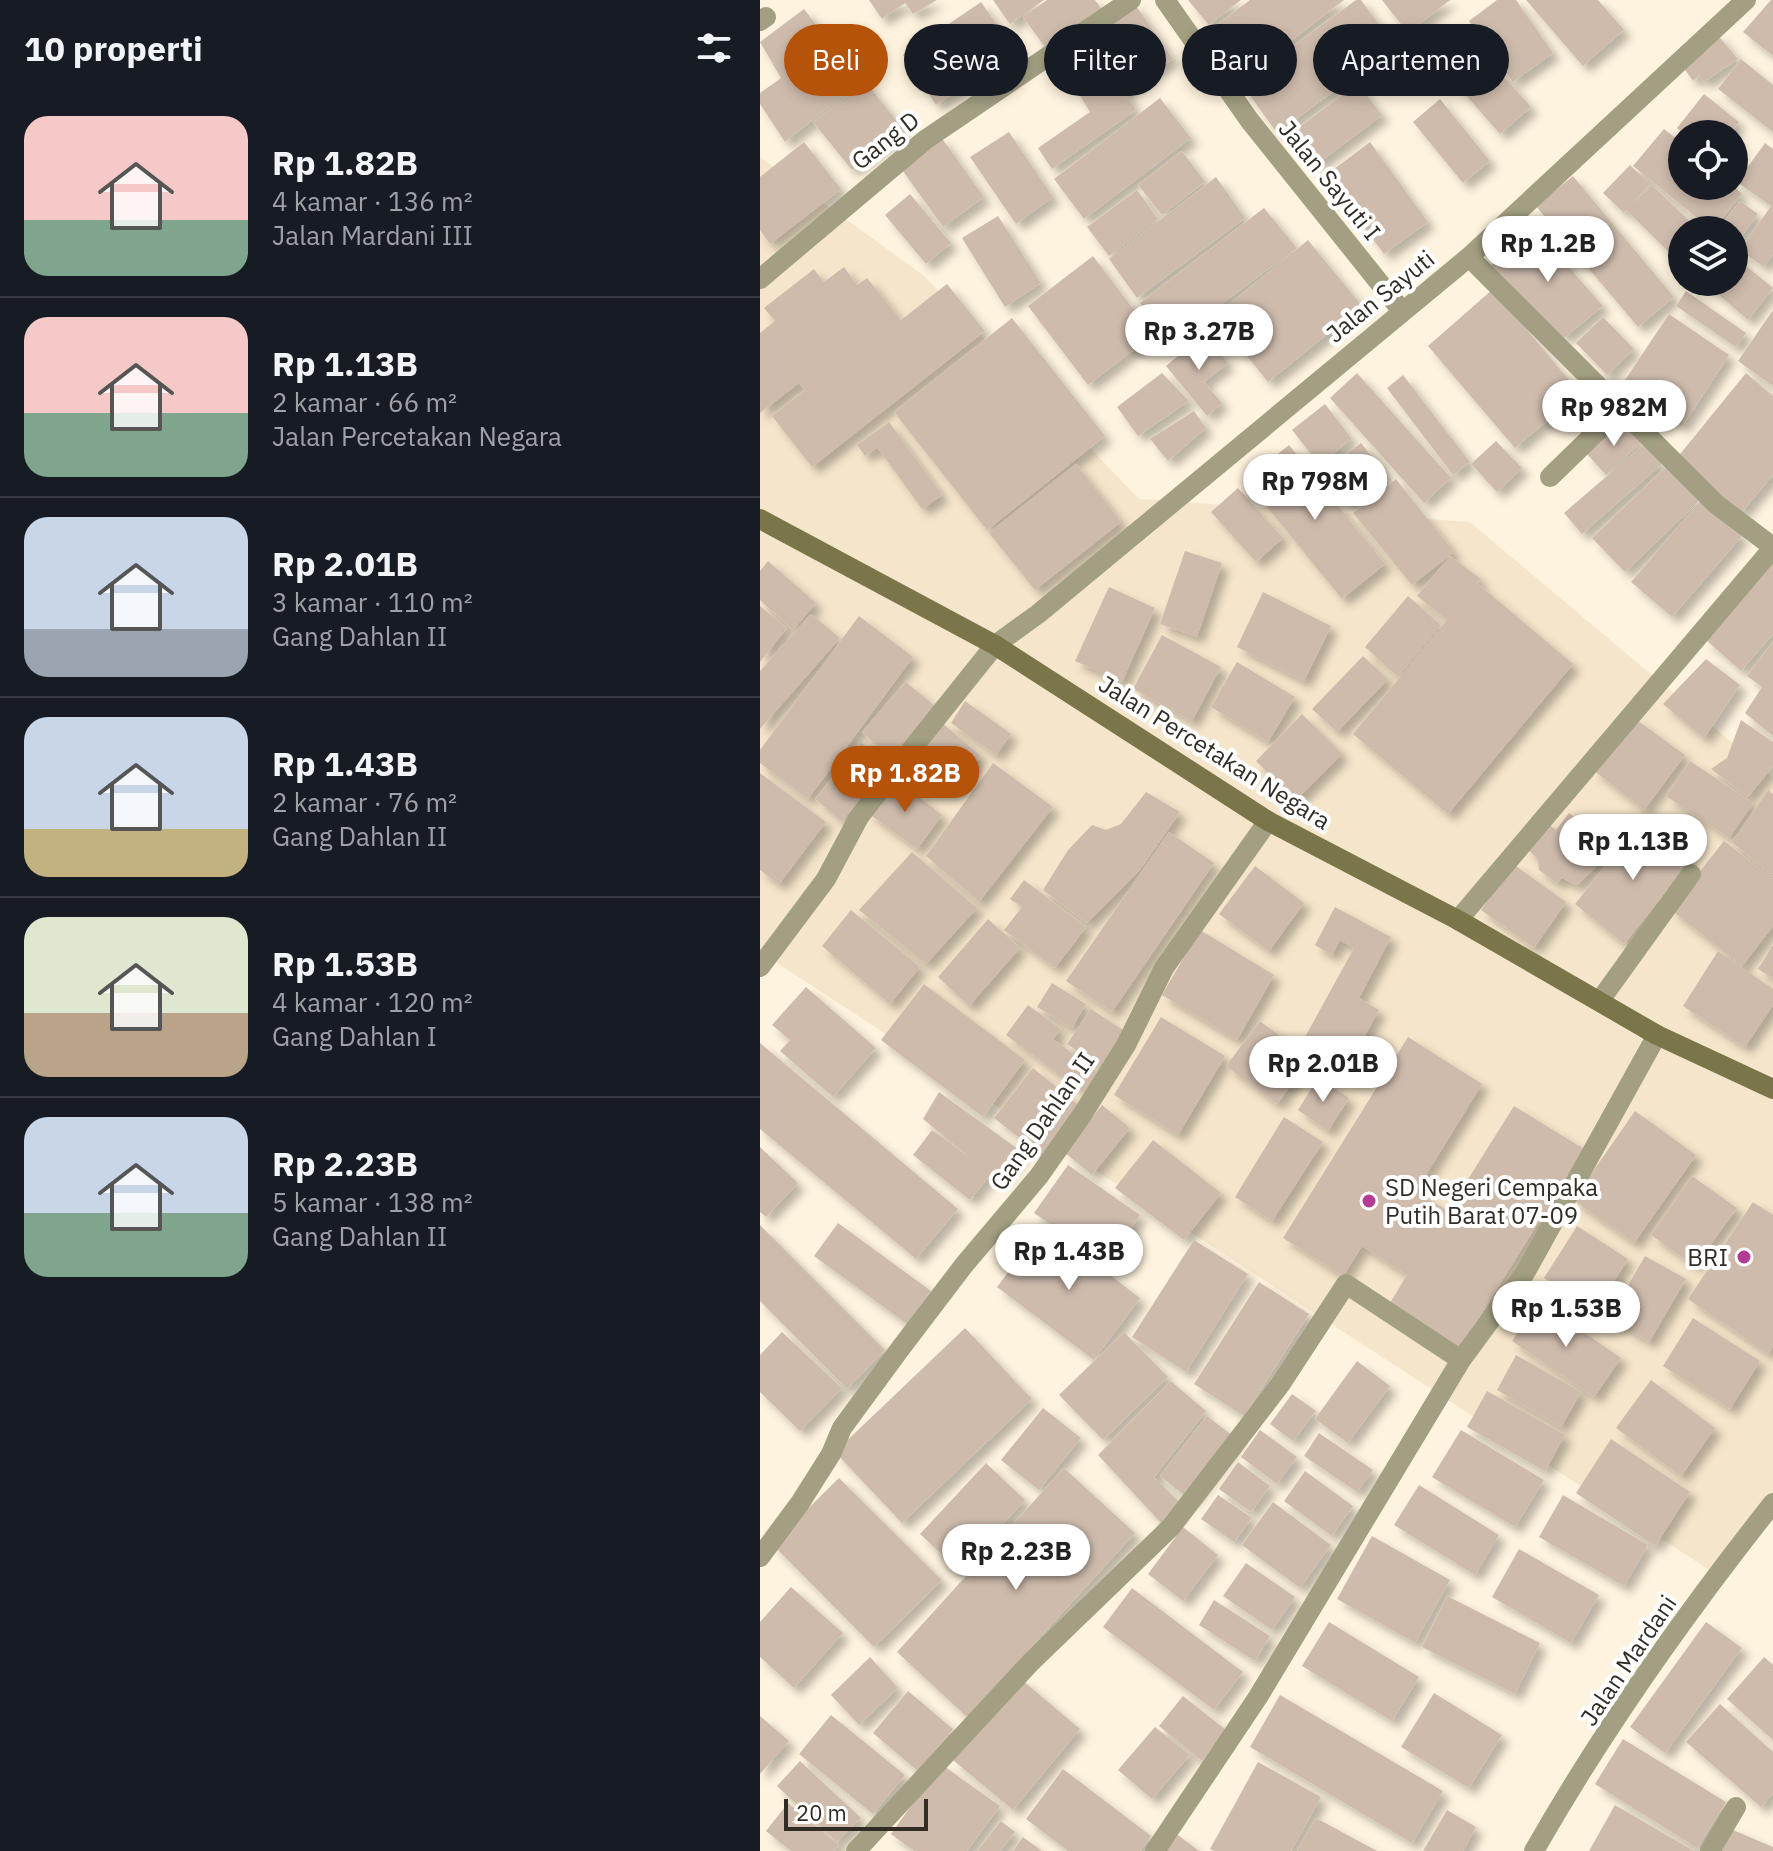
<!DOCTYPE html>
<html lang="id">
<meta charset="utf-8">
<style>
:root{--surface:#171b24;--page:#20242c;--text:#f1f3f6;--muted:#9ea1a6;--line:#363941;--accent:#b45309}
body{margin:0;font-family:"IBM Plex Sans",sans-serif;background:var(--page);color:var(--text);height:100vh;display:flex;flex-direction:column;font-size:30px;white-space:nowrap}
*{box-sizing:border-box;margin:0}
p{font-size:26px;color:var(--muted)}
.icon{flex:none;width:44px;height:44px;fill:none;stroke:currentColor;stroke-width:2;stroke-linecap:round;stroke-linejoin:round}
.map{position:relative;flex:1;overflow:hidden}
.sheet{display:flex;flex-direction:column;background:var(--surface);width:760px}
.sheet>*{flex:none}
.guide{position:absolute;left:24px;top:24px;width:760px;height:72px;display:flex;gap:16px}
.buttons{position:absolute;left:908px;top:120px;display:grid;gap:16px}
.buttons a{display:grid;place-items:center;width:80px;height:80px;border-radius:50%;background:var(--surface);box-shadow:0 4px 12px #0003;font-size:40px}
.scale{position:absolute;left:24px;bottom:20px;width:144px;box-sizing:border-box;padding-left:8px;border:4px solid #312d25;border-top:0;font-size:22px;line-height:28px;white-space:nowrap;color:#312d25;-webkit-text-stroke:6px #fff;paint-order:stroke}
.price{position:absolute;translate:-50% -68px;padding:0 18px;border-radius:28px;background:#fff;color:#222;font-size:26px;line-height:52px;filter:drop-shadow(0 2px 4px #0008)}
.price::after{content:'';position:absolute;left:50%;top:48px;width:24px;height:18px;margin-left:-12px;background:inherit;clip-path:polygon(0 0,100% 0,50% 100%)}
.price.on{background:var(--accent);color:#fff}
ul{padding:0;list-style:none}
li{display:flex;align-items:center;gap:24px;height:200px;padding:0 24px}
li+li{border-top:2px solid var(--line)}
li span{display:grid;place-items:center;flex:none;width:224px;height:160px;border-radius:24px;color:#555}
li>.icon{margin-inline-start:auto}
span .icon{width:96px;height:96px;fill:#fffc;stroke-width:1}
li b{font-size:34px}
h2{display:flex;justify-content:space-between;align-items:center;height:96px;padding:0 24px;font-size:34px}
.pill{padding:0 28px;border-radius:36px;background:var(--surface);box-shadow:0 4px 12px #0003;font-size:28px;line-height:72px}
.pill.on{background:var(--accent);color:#fff}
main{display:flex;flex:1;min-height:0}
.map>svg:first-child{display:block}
.built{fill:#f5e5ca}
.building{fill:#cebbac;filter:url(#shadow)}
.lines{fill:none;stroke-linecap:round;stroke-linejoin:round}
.minor{stroke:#a29f82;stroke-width:20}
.tertiary{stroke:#a29f82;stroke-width:20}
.secondary{stroke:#7b764a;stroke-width:20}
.poi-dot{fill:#b23c94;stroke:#fff;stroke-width:3}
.labels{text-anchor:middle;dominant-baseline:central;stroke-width:8;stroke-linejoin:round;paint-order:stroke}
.street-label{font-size:24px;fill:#312d25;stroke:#fff}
.poi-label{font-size:24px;fill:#312d25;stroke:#fff;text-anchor:start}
</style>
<main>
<section class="sheet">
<h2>10 properti<svg class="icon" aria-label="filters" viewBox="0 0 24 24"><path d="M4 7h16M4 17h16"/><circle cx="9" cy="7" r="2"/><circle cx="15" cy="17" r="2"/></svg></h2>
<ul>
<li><span style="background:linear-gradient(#f6c9c9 65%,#7fa58c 0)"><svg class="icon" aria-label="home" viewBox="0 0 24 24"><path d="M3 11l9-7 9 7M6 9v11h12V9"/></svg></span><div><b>Rp 1.82B</b><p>4 kamar · 136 m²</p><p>Jalan Mardani III</p></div></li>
<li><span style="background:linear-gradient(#f6c9c9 60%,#7fa58c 0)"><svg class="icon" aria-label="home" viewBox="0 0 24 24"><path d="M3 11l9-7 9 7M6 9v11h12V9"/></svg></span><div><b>Rp 1.13B</b><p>2 kamar · 66 m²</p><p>Jalan Percetakan Negara</p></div></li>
<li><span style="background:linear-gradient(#c9d6e8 70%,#9aa5b1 0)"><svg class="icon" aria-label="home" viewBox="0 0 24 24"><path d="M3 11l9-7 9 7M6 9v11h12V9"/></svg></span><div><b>Rp 2.01B</b><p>3 kamar · 110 m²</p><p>Gang Dahlan II</p></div></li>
<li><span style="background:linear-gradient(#c9d6e8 70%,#c2b280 0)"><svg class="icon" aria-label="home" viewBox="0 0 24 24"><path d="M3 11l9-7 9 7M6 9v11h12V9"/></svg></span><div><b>Rp 1.43B</b><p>2 kamar · 76 m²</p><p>Gang Dahlan II</p></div></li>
<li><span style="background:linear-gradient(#dfe7d0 60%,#b9a48a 0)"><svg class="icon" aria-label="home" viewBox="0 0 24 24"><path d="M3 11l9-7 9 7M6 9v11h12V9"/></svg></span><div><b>Rp 1.53B</b><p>4 kamar · 120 m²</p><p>Gang Dahlan I</p></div></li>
<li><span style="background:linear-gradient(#c9d6e8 60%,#7fa58c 0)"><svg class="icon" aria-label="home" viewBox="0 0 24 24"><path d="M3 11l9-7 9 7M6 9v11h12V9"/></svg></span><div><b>Rp 2.23B</b><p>5 kamar · 138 m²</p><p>Gang Dahlan II</p></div></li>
</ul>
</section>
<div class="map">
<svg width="1013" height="1851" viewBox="0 0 1013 1851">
<defs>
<filter id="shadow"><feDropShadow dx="7" dy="7" stdDeviation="4" flood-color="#0004"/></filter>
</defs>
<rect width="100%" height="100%" fill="#fef3de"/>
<path class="built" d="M 0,157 L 163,275 L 379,499 L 710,522 L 1013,777 L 1013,1505 L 957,1575 L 0,952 Z"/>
<path class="building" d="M 109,0 L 177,0 L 153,14 L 145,3 L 122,19 Z
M 233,0 L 284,0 L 250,24 Z
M 287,0 L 335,0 L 342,10 L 287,50 L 263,17 Z
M 428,0 L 481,0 L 449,25 Z
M 490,0 L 584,0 L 489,73 L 454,27 Z
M 596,0 L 601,0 L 635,46 L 517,133 L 482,84 Z
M 622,0 L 690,0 L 648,33 Z
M 737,0 L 756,0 L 793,53 L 753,82 L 709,21 Z
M 766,0 L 838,0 L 864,30 L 823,66 Z
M 1011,0 L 1013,0 L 1013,56 L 983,32 Z
M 221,2 L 256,52 L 176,105 L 143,55 Z
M 374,3 L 413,59 L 364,91 L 376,110 L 292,169 L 278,148 L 330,112 L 297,57 Z
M 44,9 L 100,82 L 25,142 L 0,104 L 0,93 L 21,78 L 0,42 Z
M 956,33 L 978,59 L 944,82 L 939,75 L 933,81 L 925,70 Z
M 721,50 L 771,107 L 740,134 L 690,77 Z
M 981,59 L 1013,85 L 1013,132 L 958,89 Z
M 105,81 L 143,129 L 92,170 L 53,122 Z
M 597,83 L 622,115 L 556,165 L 532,133 Z
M 944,94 L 979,122 L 969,134 L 924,134 L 917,128 Z
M 400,98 L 431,138 L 324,219 L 294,179 Z
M 680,99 L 730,161 L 703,183 L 653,122 Z
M 904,129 L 922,143 L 922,186 L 973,186 L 982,194 L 952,230 L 873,166 Z
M 249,132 L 293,197 L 256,224 L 210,157 Z
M 181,137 L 224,197 L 183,227 L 140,167 Z
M 44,142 L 81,189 L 10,244 L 0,230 L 0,177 Z
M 610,142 L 668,222 L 624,254 L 566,175 Z
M 1005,143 L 1013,149 L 1013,254 L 1004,267 L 980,250 L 1011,206 L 977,182 Z
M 422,151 L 445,182 L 402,215 L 378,185 Z
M 870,165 L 890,184 L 871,205 L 892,185 L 939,230 L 922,230 L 922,265 L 866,210 L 864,213 L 843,193 Z
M 813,176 L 914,297 L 878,327 L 776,206 Z
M 456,177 L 485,218 L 377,298 L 349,259 Z
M 377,190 L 398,219 L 349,256 L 327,227 Z
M 150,194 L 191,243 L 166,264 L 125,215 Z
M 980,201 L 998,214 L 974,246 L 974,230 L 958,230 Z
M 504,208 L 537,248 L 411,341 L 380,303 Z
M 238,216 L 281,283 L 245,307 L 202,238 Z
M 775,229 L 843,306 L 804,338 L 731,265 Z
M 548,240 L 602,306 L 508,382 L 455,316 Z
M 333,256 L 393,335 L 328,385 L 268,306 Z
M 974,256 L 1013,288 L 988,320 L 944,282 L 974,282 Z
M 84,267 L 97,285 L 107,278 L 141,320 L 187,284 L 225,331 L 52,467 L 12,416 L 45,390 L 39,383 L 0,413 L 0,333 L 15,321 L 4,308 L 54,269 L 64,282 Z
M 733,289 L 820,393 L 755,448 L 668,346 Z
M 926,291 L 986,333 L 976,347 L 916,306 Z
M 1013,310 L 1013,386 L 978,361 Z
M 909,314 L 969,355 L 922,427 L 861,386 Z
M 843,317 L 874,349 L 847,375 L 816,343 Z
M 252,318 L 345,436 L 227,530 L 134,412 Z
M 444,334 L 468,363 L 444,382 L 462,403 L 447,416 L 406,366 Z
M 402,373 L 429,401 L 378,436 L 357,407 Z
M 597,373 L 691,478 L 664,503 L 570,398 Z
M 986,373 L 1013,396 L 1013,475 L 981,513 L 916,459 Z
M 643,375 L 710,462 L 693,475 L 627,388 Z
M 565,404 L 592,439 L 559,464 L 532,430 Z
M 434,411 L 446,428 L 408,461 L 390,439 Z
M 862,420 L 882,442 L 846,475 L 826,453 Z
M 129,422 L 182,495 L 162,509 L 117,447 L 105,456 L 97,445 Z
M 736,441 L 762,468 L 737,492 L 711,464 Z
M 601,443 L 627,475 L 587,506 L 561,474 Z
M 884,444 L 902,464 L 822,534 L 804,513 Z
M 529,445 L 625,564 L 582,599 L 485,480 Z
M 316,464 L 361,522 L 275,590 L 229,533 Z
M 906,467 L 939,501 L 865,572 L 832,538 Z
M 636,479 L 694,552 L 652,585 L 593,513 Z
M 478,488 L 523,538 L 496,562 L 451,512 Z
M 941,500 L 982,536 L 912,617 L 871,582 Z
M 425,551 L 462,563 L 437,637 L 400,624 Z
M 690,556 L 721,579 L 717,583 L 813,664 L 688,814 L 593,734 L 687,620 L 657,596 Z
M 1013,560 L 1013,634 L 981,671 L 945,639 Z
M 8,561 L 56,603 L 33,630 L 0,600 L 0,571 Z
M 349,587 L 395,608 L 362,682 L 315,661 Z
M 503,592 L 571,626 L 544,681 L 477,647 Z
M 648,596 L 681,625 L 638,677 L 605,647 Z
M 0,606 L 27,628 L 0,662 Z
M 51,614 L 80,638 L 0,729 L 0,671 Z
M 99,616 L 153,657 L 48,799 L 0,763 L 0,750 Z
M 402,635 L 461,667 L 432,721 L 373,689 Z
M 1013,642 L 1013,736 L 985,713 L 1002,687 L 987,676 Z
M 603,656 L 628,679 L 577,732 L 552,709 Z
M 946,659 L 980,685 L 944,738 L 903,704 Z
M 477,662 L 535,697 L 508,742 L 451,707 Z
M 146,682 L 175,706 L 131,758 L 102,732 Z
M 205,701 L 251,734 L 236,755 L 191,723 Z
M 542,714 L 582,754 L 536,800 L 496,761 Z
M 874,718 L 925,755 L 884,810 L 833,770 Z
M 981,720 L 1013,742 L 1013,766 L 988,797 L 951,769 L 967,758 Z
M 181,722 L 221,756 L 193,790 L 152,757 Z
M 101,742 L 129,765 L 82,821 L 55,799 Z
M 930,761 L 993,803 L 969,838 L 906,796 Z
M 233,763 L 293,807 L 219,902 L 166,856 Z
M 0,773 L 66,822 L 19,884 L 0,870 Z
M 134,778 L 182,815 L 157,849 L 108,813 Z
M 1008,790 L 1013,794 L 1013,877 L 972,842 Z
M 386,792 L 420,812 L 380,870 L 327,923 L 283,890 L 308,850 L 332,825 L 346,830 L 361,824 Z
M 809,813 L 856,848 L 817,885 L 802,878 L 797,883 L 779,870 L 778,859 L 766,848 L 786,822 L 796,830 Z
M 881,820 L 931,860 L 864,944 L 815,904 Z
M 409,832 L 454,863 L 352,1012 L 306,981 Z
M 964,841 L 1013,879 L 1013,926 L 982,966 L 910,909 Z
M 152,852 L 217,908 L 166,964 L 99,910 Z
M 753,864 L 806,902 L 774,948 L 721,910 Z
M 495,866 L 544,903 L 509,951 L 459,914 Z
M 264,880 L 326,927 L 295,968 L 244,930 L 262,907 L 250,899 Z
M 575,907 L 631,937 L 599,998 L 619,1010 L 590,1062 L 545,1037 L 594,948 L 580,940 L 572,955 L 555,945 Z
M 91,910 L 160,967 L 130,1004 L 62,946 Z
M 228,919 L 260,948 L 209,1006 L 178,977 Z
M 440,930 L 514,975 L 477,1040 L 402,995 Z
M 1013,945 L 1013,978 L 998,969 Z
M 958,951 L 1013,989 L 1013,1005 L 985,1047 L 923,1006 Z
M 292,983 L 326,1004 L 312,1028 L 277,1007 Z
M 164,984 L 265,1060 L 223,1117 L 121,1040 Z
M 46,987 L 116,1048 L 73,1097 L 20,1051 L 30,1040 L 12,1025 Z
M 268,1005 L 301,1029 L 293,1039 L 340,1074 L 325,1094 L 246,1035 Z
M 331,1009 L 366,1032 L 342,1068 L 307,1044 Z
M 401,1017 L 465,1056 L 418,1135 L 354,1095 Z
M 500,1021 L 550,1059 L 517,1104 L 466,1066 Z
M 648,1037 L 722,1084 L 656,1191 L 688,1211 L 754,1106 L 824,1149 L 700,1348 L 630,1303 L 647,1275 L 602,1246 L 583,1276 L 523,1238 Z
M 0,1043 L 198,1209 L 156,1259 L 0,1129 Z
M 273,1068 L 321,1107 L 282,1156 L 234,1118 Z
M 558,1078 L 589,1098 L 568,1131 L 538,1110 Z
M 179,1092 L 262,1152 L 239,1181 L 231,1174 L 210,1200 L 153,1155 L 172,1130 L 212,1159 L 163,1119 Z
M 342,1105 L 370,1128 L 332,1175 L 304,1152 Z
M 875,1111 L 936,1155 L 874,1243 L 813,1200 Z
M 524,1117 L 563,1142 L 512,1221 L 475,1197 Z
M 393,1140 L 461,1193 L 424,1240 L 355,1188 Z
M 0,1147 L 38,1183 L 6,1217 L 0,1212 Z
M 308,1165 L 380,1215 L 347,1263 L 274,1213 Z
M 932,1176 L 977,1208 L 935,1266 L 891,1235 Z
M 993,1202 L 1013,1215 L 1013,1346 L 1008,1354 L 928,1299 Z
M 78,1223 L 171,1291 L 147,1324 L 54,1256 Z
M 0,1225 L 125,1350 L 87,1389 L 0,1301 Z
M 284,1225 L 380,1298 L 334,1360 L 237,1287 Z
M 817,1226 L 868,1259 L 835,1311 L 784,1278 Z
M 434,1240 L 488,1274 L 426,1372 L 372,1337 Z
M 885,1256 L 926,1279 L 889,1342 L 849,1318 Z
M 499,1282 L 549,1314 L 484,1416 L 434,1384 Z
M 778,1301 L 861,1358 L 834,1397 L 752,1341 Z
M 933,1318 L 1000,1361 L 970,1409 L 903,1366 Z
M 205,1328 L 272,1399 L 142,1523 L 75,1452 Z
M 22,1332 L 82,1388 L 40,1431 L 0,1392 L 0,1355 Z
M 364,1332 L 408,1377 L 343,1440 L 299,1395 Z
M 756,1355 L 821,1392 L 801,1427 L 737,1390 Z
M 597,1361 L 630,1386 L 588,1443 L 555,1419 Z
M 891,1380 L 955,1428 L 921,1476 L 856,1428 Z
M 411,1381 L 446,1411 L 394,1477 L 423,1506 L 402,1524 L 338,1455 Z
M 727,1391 L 805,1435 L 785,1471 L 707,1427 Z
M 532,1394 L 556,1411 L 533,1441 L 510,1424 Z
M 283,1408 L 321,1438 L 279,1490 L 241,1460 Z
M 447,1416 L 477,1439 L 430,1500 L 400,1476 Z
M 500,1430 L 537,1457 L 517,1484 L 481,1457 Z
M 701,1430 L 784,1480 L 755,1527 L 672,1477 Z
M 559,1433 L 613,1470 L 597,1492 L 544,1456 Z
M 851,1439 L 930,1492 L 895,1546 L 816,1493 Z
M 478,1462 L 510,1486 L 491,1512 L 459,1489 Z
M 226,1463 L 265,1500 L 200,1571 L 160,1534 Z
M 304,1468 L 375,1533 L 207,1717 L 137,1652 Z
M 545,1471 L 593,1506 L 572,1536 L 524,1501 Z
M 79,1478 L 182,1580 L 114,1647 L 12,1544 Z
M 659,1485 L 739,1535 L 715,1575 L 634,1525 Z
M 458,1495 L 492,1518 L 474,1542 L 441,1519 Z
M 803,1495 L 888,1545 L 864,1586 L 779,1537 Z
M 513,1502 L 571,1545 L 540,1588 L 482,1545 Z
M 423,1527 L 458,1555 L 423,1601 L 388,1574 Z
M 612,1536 L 690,1580 L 655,1643 L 577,1599 Z
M 759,1549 L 839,1595 L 811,1643 L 732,1597 Z
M 486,1563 L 535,1597 L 512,1630 L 463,1596 Z
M 31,1587 L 83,1633 L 34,1688 L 0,1657 L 0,1622 Z
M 372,1588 L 483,1672 L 454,1710 L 343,1627 Z
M 687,1596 L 780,1643 L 755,1694 L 662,1647 Z
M 454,1600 L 510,1636 L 495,1661 L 439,1625 Z
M 569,1622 L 659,1677 L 632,1721 L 542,1666 Z
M 946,1622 L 982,1648 L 905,1753 L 870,1727 Z
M 110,1657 L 138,1688 L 99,1725 L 71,1695 Z
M 1004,1657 L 1013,1665 L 1013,1740 L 967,1699 Z
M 261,1679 L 320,1729 L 253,1810 L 193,1760 Z
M 148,1691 L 193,1729 L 158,1771 L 113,1733 Z
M 674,1693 L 742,1735 L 709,1788 L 641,1747 Z
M 520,1695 L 683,1791 L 652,1843 L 490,1747 Z
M 423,1696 L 466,1730 L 442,1761 L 399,1726 Z
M 960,1704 L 1013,1752 L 1013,1793 L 1001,1807 L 926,1742 Z
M 71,1715 L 145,1775 L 113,1814 L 39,1754 Z
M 0,1716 L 29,1741 L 0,1774 Z
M 395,1727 L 430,1755 L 392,1799 L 358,1770 Z
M 863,1739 L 966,1802 L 937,1848 L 835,1784 Z
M 40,1761 L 101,1818 L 77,1842 L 17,1786 Z
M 498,1762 L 561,1797 L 531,1851 L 454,1851 L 450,1849 Z
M 181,1764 L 240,1806 L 207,1851 L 154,1851 L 131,1834 Z
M 303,1769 L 391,1836 L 380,1851 L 308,1851 L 266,1819 Z
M 28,1803 L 79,1845 L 74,1851 L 31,1851 L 6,1831 Z
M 855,1805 L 934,1851 L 829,1851 Z
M 687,1810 L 716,1827 L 703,1851 L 663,1851 Z
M 556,1818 L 617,1851 L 537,1851 Z
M 241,1821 L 255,1832 L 240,1851 L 217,1851 Z
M 966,1827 L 1013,1847 L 1013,1851 L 957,1851 Z
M 418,1835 L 439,1851 L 406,1851 Z
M 263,1837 L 282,1851 L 253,1851 Z"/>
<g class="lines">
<path class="minor" d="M 405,0 L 490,121 L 642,311
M 0,21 L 6,17
M 709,257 L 956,504 L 1013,547
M 0,279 L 165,140 L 371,0
M 790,477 L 860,409
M 698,920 L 1013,548
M 0,967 L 66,879 L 99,817 L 147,755 L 235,645 L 278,614 L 709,257 L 986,0
M 841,999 L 931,874
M 701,1360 L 765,1273 L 897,1035
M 0,1557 L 40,1503 L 71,1454 L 82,1428 L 140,1349 L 204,1265 L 279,1176 L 322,1115 L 366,1045 L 404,968 L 508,821
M 96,1851 L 271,1662 L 411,1527 L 520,1385 L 586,1284 L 701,1360 L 498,1697 L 395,1851
M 950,1851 L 976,1807"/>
<path class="tertiary" d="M 774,1851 C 841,1733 929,1609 1013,1503"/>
<path class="secondary" d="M 0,519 L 235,645 L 508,821 L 698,920 L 897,1035 L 1013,1089"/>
</g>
<g class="poi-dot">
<circle cx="609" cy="1201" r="8"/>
<circle cx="984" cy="1257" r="8"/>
</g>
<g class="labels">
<g class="street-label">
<text transform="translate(125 140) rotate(-38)">Gang D</text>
<text transform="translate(570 180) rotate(51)">Jalan Sayuti I</text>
<text transform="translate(620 296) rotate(-39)">Jalan Sayuti</text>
<text transform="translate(455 752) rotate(32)">Jalan Percetakan Negara</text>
<text transform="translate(282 1121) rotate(-55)">Gang Dahlan II</text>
<text transform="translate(868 1660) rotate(-56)">Jalan Mardani</text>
</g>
<g class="poi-label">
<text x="625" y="1187">SD Negeri Cempaka<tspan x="625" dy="28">Putih Barat 07-09</tspan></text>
<text x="968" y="1257" text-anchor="end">BRI</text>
</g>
</g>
</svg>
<div class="buttons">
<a><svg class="icon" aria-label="locate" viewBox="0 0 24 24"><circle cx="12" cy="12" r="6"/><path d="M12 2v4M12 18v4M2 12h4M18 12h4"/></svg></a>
<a><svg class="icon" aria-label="layers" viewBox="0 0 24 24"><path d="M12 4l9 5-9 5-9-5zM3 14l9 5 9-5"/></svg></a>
</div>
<div class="scale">20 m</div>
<b class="price" style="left:788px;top:284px">Rp 1.2B</b>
<b class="price" style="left:439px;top:372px">Rp 3.27B</b>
<b class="price" style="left:854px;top:448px">Rp 982M</b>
<b class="price" style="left:555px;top:522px">Rp 798M</b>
<b class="price on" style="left:145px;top:814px">Rp 1.82B</b>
<b class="price" style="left:873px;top:882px">Rp 1.13B</b>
<b class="price" style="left:563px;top:1104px">Rp 2.01B</b>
<b class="price" style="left:309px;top:1292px">Rp 1.43B</b>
<b class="price" style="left:806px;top:1349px">Rp 1.53B</b>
<b class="price" style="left:256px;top:1592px">Rp 2.23B</b>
<div class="guide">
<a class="pill on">Beli</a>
<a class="pill">Sewa</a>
<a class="pill">Filter</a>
<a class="pill">Baru</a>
<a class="pill">Apartemen</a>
</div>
</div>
</main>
